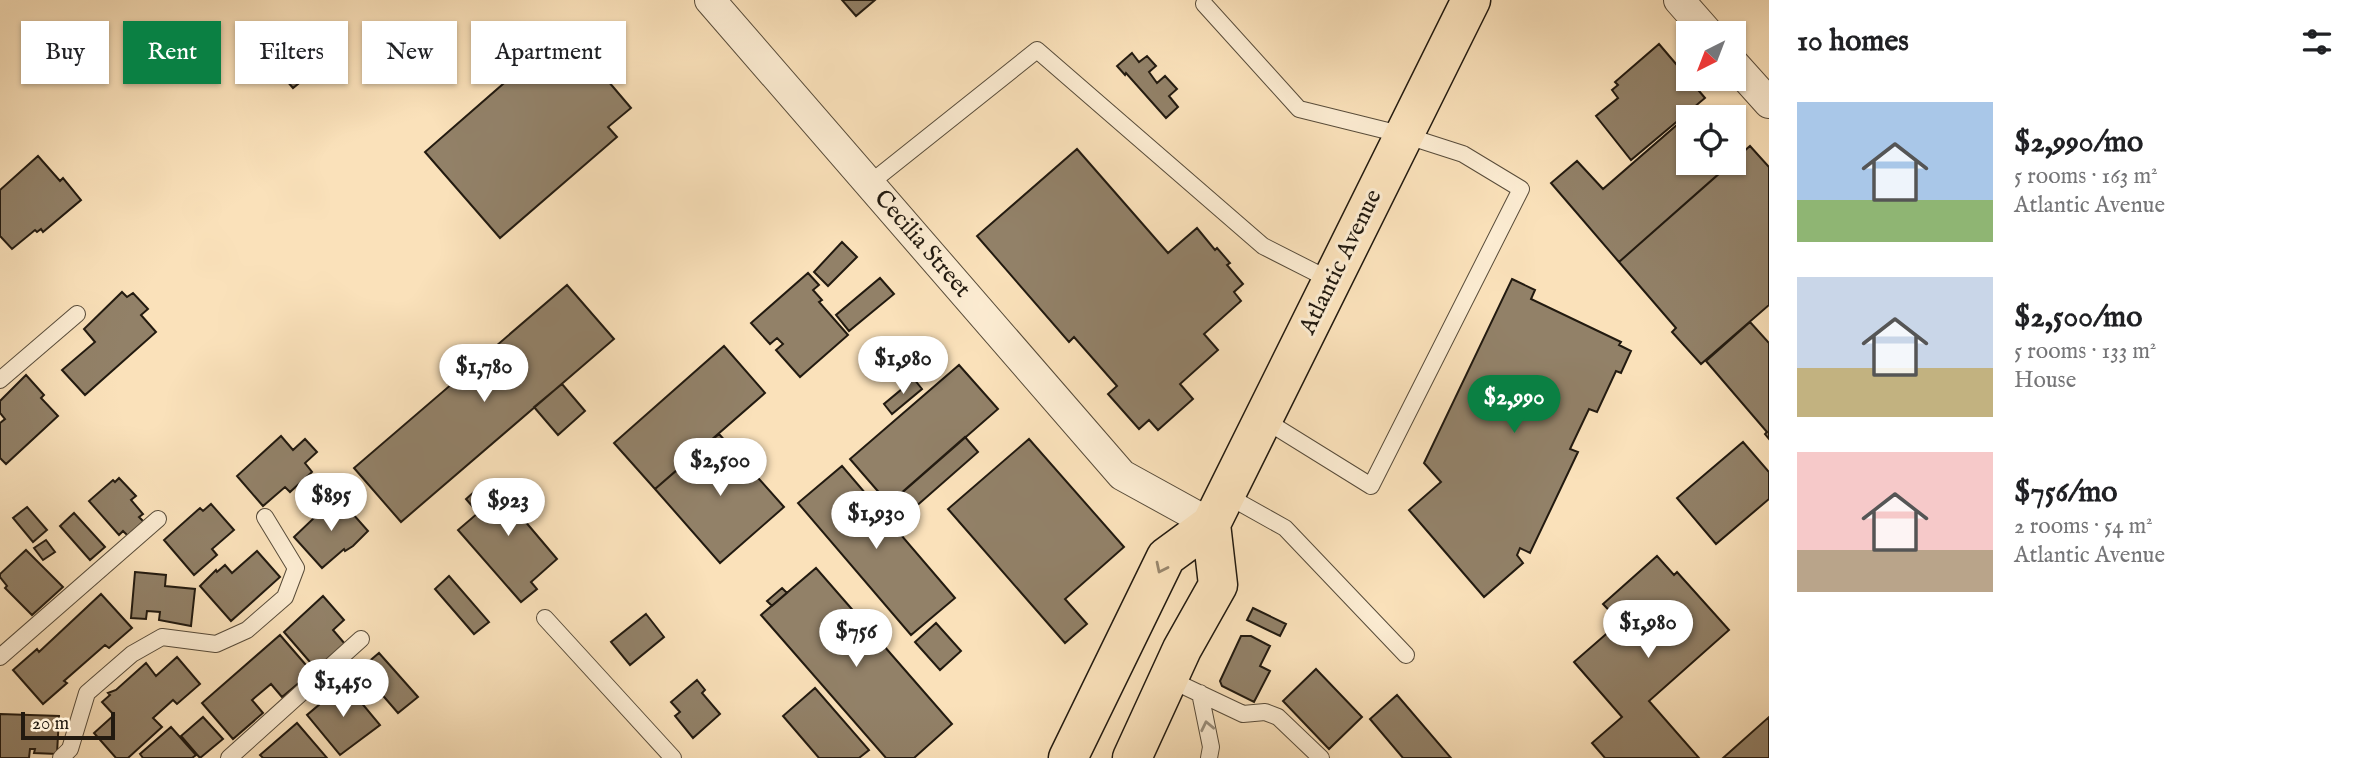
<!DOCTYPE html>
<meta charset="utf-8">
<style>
:root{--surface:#fff;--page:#f2f2f2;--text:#202124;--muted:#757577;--accent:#0b8043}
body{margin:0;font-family:"IM FELL English",serif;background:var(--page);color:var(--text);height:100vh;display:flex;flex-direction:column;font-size:26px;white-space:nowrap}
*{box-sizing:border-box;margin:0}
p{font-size:23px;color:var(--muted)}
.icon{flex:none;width:38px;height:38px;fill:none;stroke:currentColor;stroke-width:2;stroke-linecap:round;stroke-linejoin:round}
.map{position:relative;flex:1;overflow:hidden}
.side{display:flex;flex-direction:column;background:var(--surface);width:595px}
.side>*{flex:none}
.top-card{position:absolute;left:21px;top:21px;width:665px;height:63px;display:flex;gap:14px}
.needle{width:46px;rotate:222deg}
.fabs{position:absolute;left:1676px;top:21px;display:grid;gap:14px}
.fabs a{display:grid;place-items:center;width:70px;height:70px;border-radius:0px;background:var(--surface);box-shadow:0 2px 5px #0004;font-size:35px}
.scale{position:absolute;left:21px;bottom:18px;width:94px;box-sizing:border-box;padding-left:7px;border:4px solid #221a10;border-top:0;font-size:19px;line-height:24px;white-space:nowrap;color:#221a10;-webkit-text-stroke:5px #fcecd2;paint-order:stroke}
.price{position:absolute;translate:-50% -60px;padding:0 16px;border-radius:24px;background:#fff;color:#222;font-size:23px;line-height:46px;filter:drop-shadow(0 2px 4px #0008)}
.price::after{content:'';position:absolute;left:50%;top:42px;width:21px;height:16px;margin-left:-10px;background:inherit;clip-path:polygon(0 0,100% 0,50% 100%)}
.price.selected{background:var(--accent);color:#fff}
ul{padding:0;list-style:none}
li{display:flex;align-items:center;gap:21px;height:175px;padding:0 28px}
li span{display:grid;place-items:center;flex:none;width:196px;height:140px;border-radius:0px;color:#555}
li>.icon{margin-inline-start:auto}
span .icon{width:84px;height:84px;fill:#fffc;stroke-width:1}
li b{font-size:30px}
h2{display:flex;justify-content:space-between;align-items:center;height:84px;padding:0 28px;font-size:30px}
.tag{padding:0 24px;border-radius:0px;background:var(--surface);box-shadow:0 2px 5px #0004;font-size:24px;line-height:63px}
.tag.selected{background:var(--accent);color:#fff}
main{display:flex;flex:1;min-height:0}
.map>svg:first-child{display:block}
.building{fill:#928168;stroke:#221a10;stroke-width:2}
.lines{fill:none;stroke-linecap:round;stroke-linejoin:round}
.lane-casing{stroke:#584c3a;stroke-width:18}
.street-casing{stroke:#584c3a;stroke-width:32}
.primary-casing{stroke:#221a10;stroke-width:41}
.lane{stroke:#fcecd2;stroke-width:16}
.street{stroke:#fcecd2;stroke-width:30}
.primary{stroke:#fae1ba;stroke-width:38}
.oneway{stroke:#99876e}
.oneway2{stroke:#9a8e7b}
.labels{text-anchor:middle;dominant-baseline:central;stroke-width:6;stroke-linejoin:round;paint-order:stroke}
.street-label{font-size:24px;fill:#221a10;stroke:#fcecd2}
</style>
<main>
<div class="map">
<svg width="1769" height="758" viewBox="0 0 1769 758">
<rect width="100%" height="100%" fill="#fae1ba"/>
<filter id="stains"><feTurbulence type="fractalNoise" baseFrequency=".00286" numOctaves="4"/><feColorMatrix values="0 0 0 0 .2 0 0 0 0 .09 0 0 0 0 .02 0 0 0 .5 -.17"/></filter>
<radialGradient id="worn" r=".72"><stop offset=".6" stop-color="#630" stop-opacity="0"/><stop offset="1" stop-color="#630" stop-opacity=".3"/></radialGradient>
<path class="building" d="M 842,0 L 875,0 L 856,16 Z
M 290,30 L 320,66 L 293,88 L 263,53 Z
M 574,41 L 631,108 L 608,127 L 617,137 L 500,238 L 425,152 L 542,50 L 551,60 Z
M 1659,44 L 1705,98 L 1631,160 L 1596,116 L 1618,98 L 1612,90 L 1618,85 L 1615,82 Z
M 1132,53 L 1139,62 L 1147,56 L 1156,66 L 1149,72 L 1157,83 L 1165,76 L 1177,89 L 1169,96 L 1178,107 L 1166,118 L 1126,73 L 1125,75 L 1117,66 Z
M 1686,117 L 1689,121 L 1689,163 L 1725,163 L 1728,166 L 1619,262 L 1551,183 L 1577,161 L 1603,189 Z
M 1750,146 L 1769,167 L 1769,305 L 1701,364 L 1672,332 L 1676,328 L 1619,262 L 1731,163 L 1734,163 L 1734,160 Z
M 1077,149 L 1168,253 L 1197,228 L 1215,250 L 1217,248 L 1230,263 L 1227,265 L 1243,284 L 1234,292 L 1241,301 L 1204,334 L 1218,350 L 1180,384 L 1193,399 L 1158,430 L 1149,420 L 1139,429 L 1108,394 L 1117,386 L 1074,337 L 1069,342 L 977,236 Z
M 38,156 L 60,181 L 63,178 L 81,200 L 43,232 L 41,229 L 37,232 L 35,230 L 12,249 L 0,236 L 0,190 Z
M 842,242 L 857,257 L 828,286 L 814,272 Z
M 808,273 L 819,285 L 813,290 L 822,300 L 819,302 L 848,335 L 800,377 L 776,350 L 783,344 L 777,338 L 770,344 L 751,323 Z
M 880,278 L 894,294 L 849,331 L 836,315 Z
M 1512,279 L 1535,290 L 1531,299 L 1621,342 L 1619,345 L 1631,351 L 1621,373 L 1616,371 L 1597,412 L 1589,409 L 1570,449 L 1578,452 L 1530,553 L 1520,548 L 1517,555 L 1523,563 L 1484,597 L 1409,510 L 1441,482 L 1424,463 Z
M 567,285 L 614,339 L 401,522 L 354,468 Z
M 122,292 L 127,297 L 133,293 L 148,309 L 141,315 L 156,332 L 85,395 L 62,370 L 95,342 L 84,329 Z
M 1750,322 L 1769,343 L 1769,439 L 1765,434 L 1767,432 L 1706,361 Z
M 724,346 L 765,393 L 655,489 L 614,443 Z
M 959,365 L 998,409 L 889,504 L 850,459 Z
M 26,375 L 44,395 L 41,398 L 58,416 L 6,464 L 0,458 L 0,423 L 5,419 L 0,413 L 0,401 Z
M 914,379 L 922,389 L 892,414 L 884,404 Z
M 562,384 L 585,411 L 558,435 L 534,407 Z
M 719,434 L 784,507 L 720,563 L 655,489 Z
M 281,436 L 293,450 L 305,439 L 317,452 L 305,463 L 312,472 L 290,492 L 285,487 L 263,506 L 237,476 Z
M 965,437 L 978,452 L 905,516 L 892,501 Z
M 1029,439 L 1124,547 L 1065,599 L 1087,624 L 1065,643 L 948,509 Z
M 1743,442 L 1769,472 L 1769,499 L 1716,544 L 1677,498 Z
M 842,466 L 955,598 L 911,635 L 798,503 Z
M 119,478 L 136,496 L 131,500 L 143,514 L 139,517 L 144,522 L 128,536 L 123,531 L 119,535 L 89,501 L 113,480 L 115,482 Z
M 520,482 L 541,505 L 524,520 L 557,559 L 531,582 L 537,589 L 521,602 L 458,530 L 478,513 L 466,499 L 483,484 L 496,499 L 502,493 L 505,495 Z
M 337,496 L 368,531 L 353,546 L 345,551 L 344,549 L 322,568 L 294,537 Z
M 211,504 L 234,530 L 212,549 L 217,555 L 194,575 L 164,540 L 200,508 L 203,511 Z
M 27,507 L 47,530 L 33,542 L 13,518 Z
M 74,513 L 105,547 L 90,560 L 60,526 Z
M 46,540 L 55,552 L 43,560 L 34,548 Z
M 26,550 L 63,587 L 32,615 L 5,588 L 7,586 L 0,577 L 0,574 Z
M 257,551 L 280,577 L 231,621 L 200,586 L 216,570 L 217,572 L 225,565 L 232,573 Z
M 1657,556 L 1674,575 L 1677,572 L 1729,630 L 1649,701 L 1699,758 L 1605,758 L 1592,743 L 1622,717 L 1574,662 L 1620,622 L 1603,604 Z
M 816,568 L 952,724 L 914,758 L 886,758 L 761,615 Z
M 135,572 L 166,575 L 165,586 L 195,589 L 191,626 L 159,620 L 160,612 L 147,611 L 146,619 L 131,618 Z
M 449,576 L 489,622 L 474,634 L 435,589 Z
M 782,588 L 787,593 L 772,606 L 767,601 Z
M 101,594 L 132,628 L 109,648 L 105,645 L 64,681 L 67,683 L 43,704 L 13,670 L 37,649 L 39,652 Z
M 323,596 L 344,620 L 333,630 L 345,644 L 316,669 L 284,632 Z
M 1253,608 L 1286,624 L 1280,636 L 1247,620 Z
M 646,614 L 664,637 L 630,665 L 611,642 Z
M 936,623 L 961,651 L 940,670 L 915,642 Z
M 280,635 L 312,672 L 282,697 L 271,684 L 252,700 L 263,713 L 233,739 L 202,703 Z
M 1241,636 L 1251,636 L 1270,646 L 1260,666 L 1270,671 L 1254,702 L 1222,686 L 1220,681 Z
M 379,653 L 418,697 L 398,713 L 360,669 Z
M 177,657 L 200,684 L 177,704 L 173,700 L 153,718 L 162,727 L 128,758 L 116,758 L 94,733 L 114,715 L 102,702 L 110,695 L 108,693 L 116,690 L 146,663 L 156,676 Z
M 1316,669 L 1362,717 L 1329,749 L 1283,701 Z
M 697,680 L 705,690 L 702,693 L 720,714 L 693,738 L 675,716 L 680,712 L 671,702 Z
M 345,683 L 380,725 L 340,755 L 307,715 Z
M 815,688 L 869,750 L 859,758 L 819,758 L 783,716 Z
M 1397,695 L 1451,758 L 1403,758 L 1370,719 Z
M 0,714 L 59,716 L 57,754 L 34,753 L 35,749 L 30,749 L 29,758 L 0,758 Z
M 203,717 L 223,739 L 200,758 L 181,736 Z
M 1769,717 L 1769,758 L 1723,758 Z
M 297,723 L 327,758 L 263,758 L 260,755 Z
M 171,727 L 196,755 L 192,758 L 143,758 L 140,754 Z"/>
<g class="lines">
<defs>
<path id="lane" d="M 1204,4 L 1299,109 L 1404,135 L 1463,154 L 1521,189 L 1371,486 L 1263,419
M 869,184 L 1037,50 L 1263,246 L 1332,281
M 0,380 L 77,314
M 1226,495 L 1285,528 L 1406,655
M 545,618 L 673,758
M 0,657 L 158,519
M 1169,679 L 1243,714 L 1265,712 L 1278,717 L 1321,758
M 1200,693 L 1211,747 L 1209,758
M 61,758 L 70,749 L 87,693 L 132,654 L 162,637 L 216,644 L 247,630 L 285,597 L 296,568 L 265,517
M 229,758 L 361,639"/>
<path id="street" d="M 710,0 L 1122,475 L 1211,524
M 1679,0 L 1708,33
M 1734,64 L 1769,103"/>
<path id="primary" d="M 1068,758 L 1166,557 L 1211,524 L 1471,0
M 1132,758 L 1182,649 L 1218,585 L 1211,524"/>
</defs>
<use href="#lane" class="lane-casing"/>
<use href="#street" class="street-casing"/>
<use href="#primary" class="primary-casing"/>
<use href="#lane" class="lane"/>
<use href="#street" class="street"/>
<use href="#primary" class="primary"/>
</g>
<defs><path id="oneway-chevron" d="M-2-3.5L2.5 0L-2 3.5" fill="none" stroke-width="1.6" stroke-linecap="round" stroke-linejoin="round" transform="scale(1.75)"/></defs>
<use class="oneway" href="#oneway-chevron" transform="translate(1161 568) rotate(116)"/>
<use class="oneway2" href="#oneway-chevron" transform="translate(1207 726) rotate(-102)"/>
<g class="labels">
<g class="street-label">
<text transform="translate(922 244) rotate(49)">Cecilia Street</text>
<text transform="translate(1341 262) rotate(-64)">Atlantic Avenue</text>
</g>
</g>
<rect width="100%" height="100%" filter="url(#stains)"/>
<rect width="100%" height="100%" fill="url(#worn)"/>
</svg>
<div class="fabs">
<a><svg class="needle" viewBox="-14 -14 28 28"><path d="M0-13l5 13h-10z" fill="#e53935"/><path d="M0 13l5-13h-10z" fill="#757577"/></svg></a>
<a><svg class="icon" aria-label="locate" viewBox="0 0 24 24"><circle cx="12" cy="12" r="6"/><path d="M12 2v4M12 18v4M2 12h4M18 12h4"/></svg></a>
</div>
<div class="scale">20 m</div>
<b class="price" style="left:903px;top:396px">$1,980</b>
<b class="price" style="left:484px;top:404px">$1,780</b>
<b class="price selected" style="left:1514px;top:435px">$2,990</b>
<b class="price" style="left:720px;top:498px">$2,500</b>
<b class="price" style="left:331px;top:533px">$895</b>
<b class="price" style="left:508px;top:538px">$923</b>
<b class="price" style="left:876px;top:551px">$1,930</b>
<b class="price" style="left:1648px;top:660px">$1,980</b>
<b class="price" style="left:856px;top:669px">$756</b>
<b class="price" style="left:343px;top:719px">$1,450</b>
<div class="top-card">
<a class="tag">Buy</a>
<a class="tag selected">Rent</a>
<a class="tag">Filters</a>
<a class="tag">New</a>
<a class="tag">Apartment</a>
</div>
</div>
<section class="side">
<h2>10 homes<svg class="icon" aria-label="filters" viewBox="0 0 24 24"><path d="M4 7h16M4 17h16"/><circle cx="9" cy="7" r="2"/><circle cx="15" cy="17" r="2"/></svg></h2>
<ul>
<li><span style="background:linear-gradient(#a9c7e8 70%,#8fb573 0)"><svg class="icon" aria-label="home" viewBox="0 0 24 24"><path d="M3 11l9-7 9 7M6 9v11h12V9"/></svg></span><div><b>$2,990/mo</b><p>5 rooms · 163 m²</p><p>Atlantic Avenue</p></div></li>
<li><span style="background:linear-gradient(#c9d6e8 65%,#c2b280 0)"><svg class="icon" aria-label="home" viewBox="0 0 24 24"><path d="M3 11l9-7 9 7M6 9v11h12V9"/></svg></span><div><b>$2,500/mo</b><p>5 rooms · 133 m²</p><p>House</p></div></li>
<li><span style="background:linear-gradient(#f6c9c9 70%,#b9a48a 0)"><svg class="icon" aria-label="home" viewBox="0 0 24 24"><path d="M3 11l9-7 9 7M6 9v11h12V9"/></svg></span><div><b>$756/mo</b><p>2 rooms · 54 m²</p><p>Atlantic Avenue</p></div></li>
</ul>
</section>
</main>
